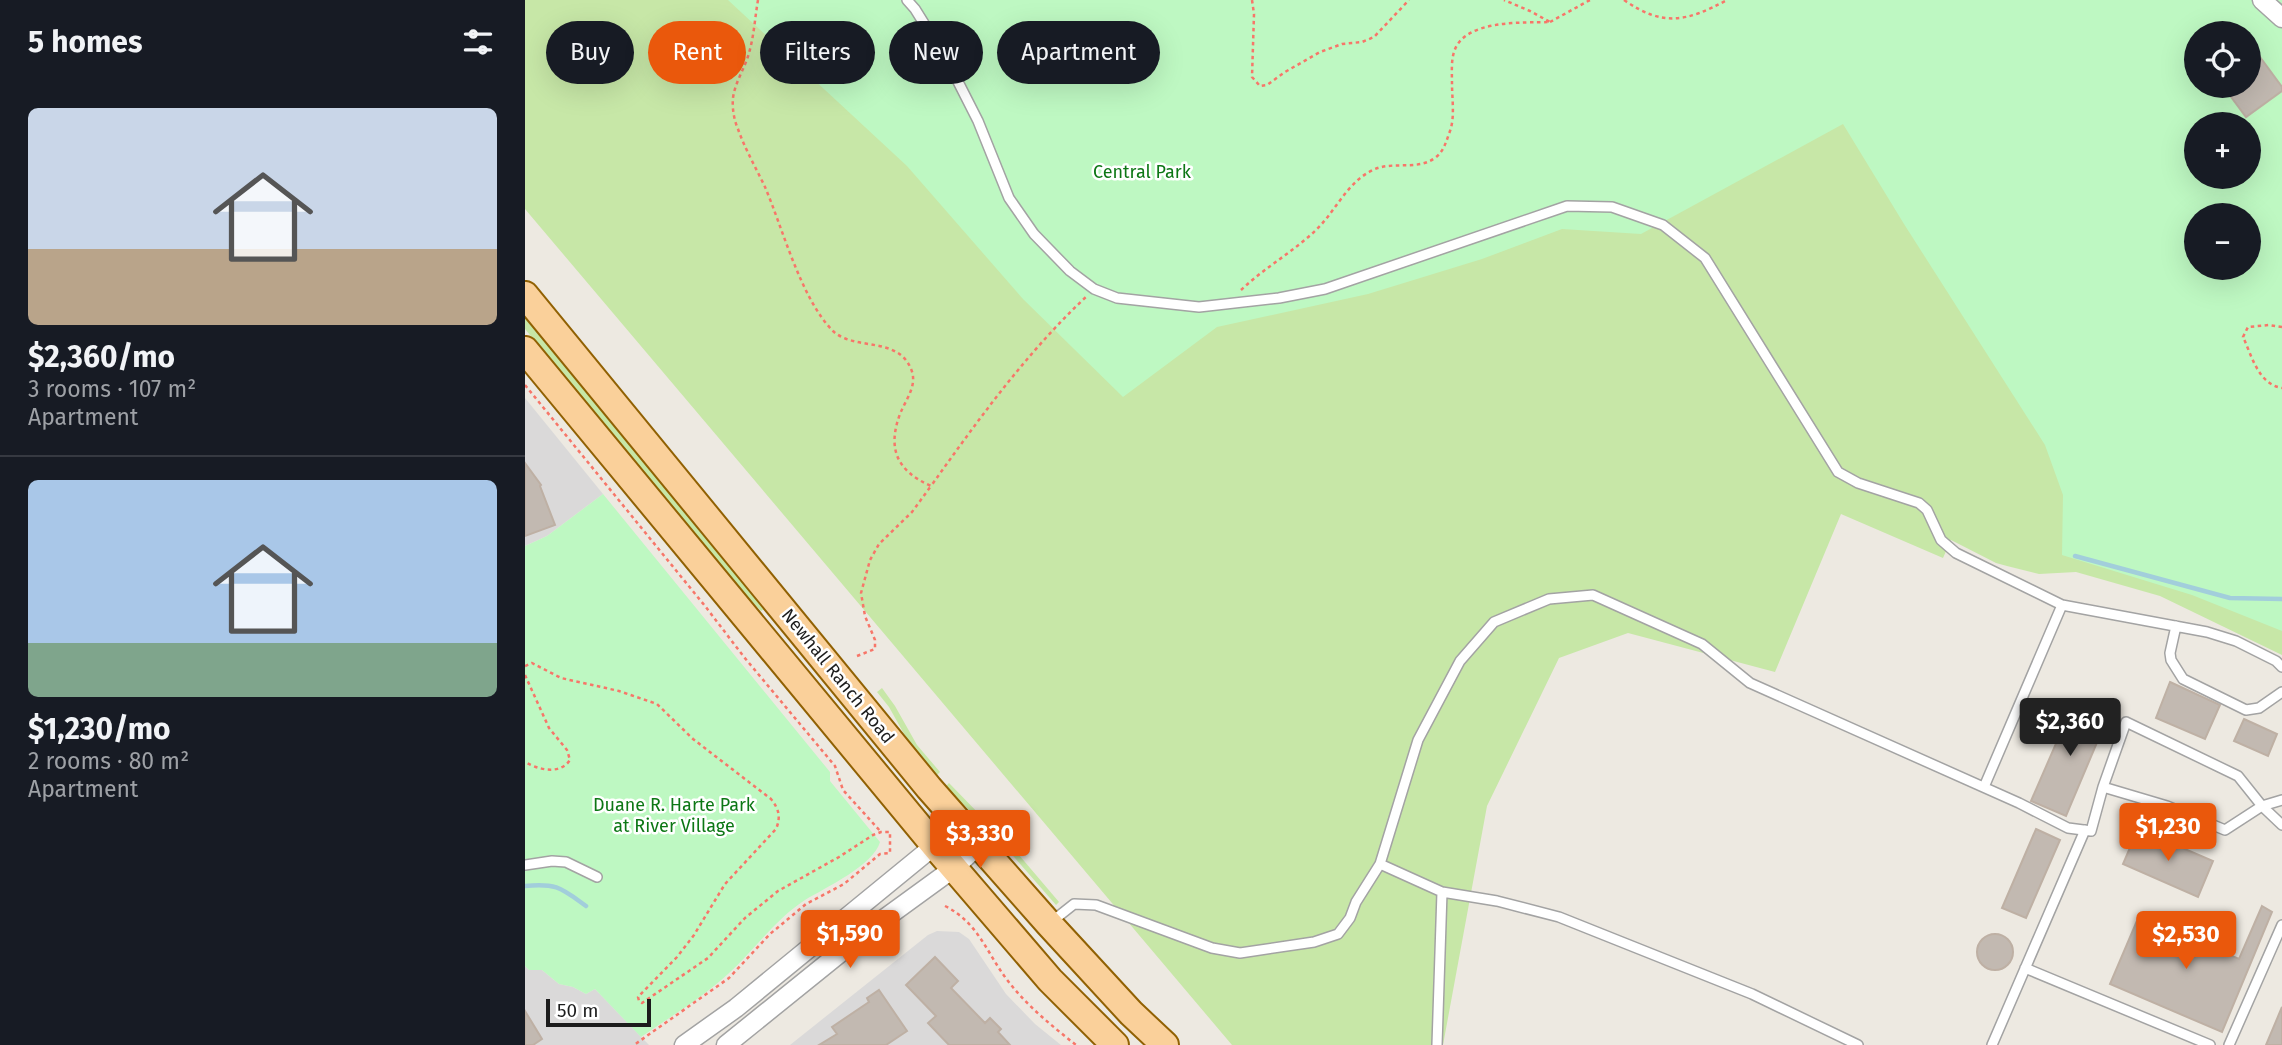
<!DOCTYPE html>
<meta charset="utf-8">
<style>
:root{--surface:#171b24;--page:#242831;--text:#f1f3f6;--muted:#9ea1a6;--line:#363941;--accent:#ea580c}
body{margin:0;font-family:"Fira Sans",sans-serif;background:var(--page);color:var(--text);height:100vh;display:flex;flex-direction:column;font-size:26px;white-space:nowrap}
*{box-sizing:border-box;margin:0}
p{font-size:23px;color:var(--muted)}
.icon{flex:none;width:38px;height:38px;fill:none;stroke:currentColor;stroke-width:2;stroke-linecap:round;stroke-linejoin:round}
.map{position:relative;flex:1;overflow:hidden}
.panel{display:flex;flex-direction:column;background:var(--surface);width:525px}
.panel>*{flex:none}
.banner{position:absolute;left:21px;top:21px;width:665px;height:63px;display:flex;gap:14px}
.fabs{position:absolute;left:1659px;top:21px;display:grid;gap:14px}
.fabs a{display:grid;place-items:center;width:77px;height:77px;border-radius:50%;background:var(--surface);box-shadow:0 7px 28px #0002;font-size:35px}
.scale{position:absolute;left:21px;bottom:18px;width:105px;box-sizing:border-box;padding-left:7px;border:4px solid #1c1c1c;border-top:0;font-size:19px;line-height:24px;white-space:nowrap;color:#1c1c1c;-webkit-text-stroke:5px #fff;paint-order:stroke}
.price{position:absolute;translate:-50% -60px;padding:0 16px;border-radius:7px;background:var(--accent);color:#fff;font-size:23px;line-height:46px;filter:drop-shadow(0 2px 4px #0008)}
.price::after{content:'';position:absolute;left:50%;top:42px;width:21px;height:16px;margin-left:-10px;background:inherit;clip-path:polygon(0 0,100% 0,50% 100%)}
.price.current{background:#222;color:#fff}
ul{padding:0;list-style:none}
li{display:grid;align-content:center;gap:14px;height:371px;padding:0 28px}
li+li{border-top:2px solid var(--line)}
li span{display:grid;place-items:center;height:217px;border-radius:10px;color:#555}
li>.icon{margin-inline-start:auto}
span .icon{width:126px;height:126px;fill:#fffc;stroke-width:1}
li b{font-size:30px}
h2{display:flex;justify-content:space-between;align-items:center;height:84px;padding:0 28px;font-size:30px}
.tag{padding:0 24px;border-radius:32px;background:var(--surface);box-shadow:0 7px 28px #0002;font-size:24px;line-height:63px}
.tag.current{background:var(--accent);color:#fff}
main{display:flex;flex:1;min-height:0}
.map>svg:first-child{display:block}
.residential{fill:#dad9d9}
.grass{fill:#c7e7a7}
.park{fill:#bef8c2;fill-rule:evenodd}
.lines{fill:none;stroke-linecap:round;stroke-linejoin:round}
.stream{stroke:#a2cedb;stroke-width:4.5}
.building{fill:#c2b9b1;stroke:#beb0a4;stroke-width:2}
.lane-casing{stroke:#a3a3a3;stroke-width:12}
.street-casing{stroke:#a3a3a3;stroke-width:21}
.primary-casing{stroke:#916103;stroke-width:30}
.path{stroke:#f77669;stroke-width:2.5;stroke-dasharray:3.5 3.5;stroke-linecap:butt}
.lane{stroke:#fff;stroke-width:9}
.street{stroke:#fff;stroke-width:18}
.primary{stroke:#fad09a;stroke-width:26}
.labels{text-anchor:middle;dominant-baseline:central;stroke-width:5;stroke-linejoin:round;paint-order:stroke}
.park-label{font-size:18px;fill:#0d7715;stroke:#fff}
.street-label{font-size:18px;fill:#1c1c1c;stroke:#fff}
</style>
<main>
<section class="panel">
<h2>5 homes<svg class="icon" aria-label="filters" viewBox="0 0 24 24"><path d="M4 7h16M4 17h16"/><circle cx="9" cy="7" r="2"/><circle cx="15" cy="17" r="2"/></svg></h2>
<ul>
<li><span style="background:linear-gradient(#c9d6e8 65%,#b9a48a 0)"><svg class="icon" aria-label="home" viewBox="0 0 24 24"><path d="M3 11l9-7 9 7M6 9v11h12V9"/></svg></span><div><b>$2,360/mo</b><p>3 rooms · 107 m²</p><p>Apartment</p></div></li>
<li><span style="background:linear-gradient(#a9c7e8 75%,#7fa58c 0)"><svg class="icon" aria-label="home" viewBox="0 0 24 24"><path d="M3 11l9-7 9 7M6 9v11h12V9"/></svg></span><div><b>$1,230/mo</b><p>2 rooms · 80 m²</p><p>Apartment</p></div></li>
</ul>
</section>
<div class="map">
<svg width="1757" height="1045" viewBox="0 0 1757 1045">
<rect width="100%" height="100%" fill="#ede9e1"/>
<path class="residential" d="M 0,398 L 78,494 L 22,536 L 0,546 Z
M 412,931 L 434,932 L 444,939 L 481,994 L 510,1024 L 536,1045 L 265,1045 L 403,935 Z
M 0,966 L 4,970 L 17,970 L 34,984 L 48,987 L 61,994 L 70,989 L 124,1045 L 0,1045 Z"/>
<path class="grass" d="M 0,0 L 1687,0 L 1613,79 L 1671,215 L 1671,268 L 1724,268 L 1757,246 L 1757,655 L 1635,596 L 1551,572 L 1514,574 L 1482,566 L 1471,563 L 1426,540 L 1418,558 L 1316,514 L 1250,672 L 1103,633 L 1034,658 L 962,806 L 918,1045 L 707,1045 L 0,209 Z
M 0,313 L 240,606 L 239,609 L 236,611 L 210,584 L 0,329 Z
M 357,688 L 370,706 L 392,745 L 415,772 L 411,776 L 383,741 L 364,707 L 352,692 Z
M 424,783 L 494,855 L 534,902 L 531,905 L 490,858 L 421,786 Z"/>
<path class="park" d="M 203,0 L 1757,0 L 1757,631 L 1667,595 L 1537,555 L 1538,495 L 1520,445 L 1379,224 L 1318,124 L 1116,234 L 1037,229 L 957,259 L 843,294 L 692,327 L 598,397 L 498,299 L 382,166 ZM 1671,33 L 1724,33 L 1724,86 L 1671,86 ZM 1671,124 L 1724,124 L 1724,177 L 1671,177 ZM 1671,215 L 1724,215 L 1724,268 L 1671,268 Z
M 78,494 L 305,772 L 305,781 L 355,842 C 349,865 300,888 280,900 C 249,920 230,950 203,974 C 177,998 145,1017 116,1037 L 70,989 L 61,994 L 48,987 L 34,984 L 17,970 L 4,970 L 0,966 L 0,546 L 22,536 Z"/>
<g class="lines">
<path class="stream" d="M 1550,556 L 1705,598 L 1757,599
M 0,886 C 32,883 36,888 61,906"/>
</g>
<path class="building" d="M 1724,42 L 1757,87 L 1757,91 L 1721,117 L 1698,86 L 1724,86 Z
M 0,463 L 16,485 L 15,486 L 30,525 L 0,536 Z
M 1645,682 L 1695,705 L 1680,739 L 1631,718 Z
M 1550,700 L 1584,714 L 1541,816 L 1506,801 Z
M 1719,719 L 1752,734 L 1743,756 L 1709,741 Z
M 1511,829 L 1535,840 L 1501,918 L 1477,908 Z
M 1613,829 L 1688,861 L 1673,897 L 1598,864 Z
M 1737,906 L 1747,912 L 1697,1032 L 1585,984 L 1614,916 L 1714,959 Z
M1452 952a18 18 0 1 1 36 0a18 18 0 1 1-36 0Z
M 410,957 L 433,981 L 426,988 L 460,1023 L 465,1018 L 476,1029 L 473,1032 L 485,1045 L 424,1045 L 403,1023 L 411,1016 L 381,985 Z
M 354,990 L 382,1031 L 361,1045 L 294,1045 L 312,1034 L 307,1027 L 344,1002 L 342,998 Z
M 1757,1007 L 1757,1045 L 1741,1045 Z
M 0,1011 L 17,1039 L 8,1045 L 0,1045 Z"/>
<g class="lines">
<defs>
<path id="lane" d="M 382,0 L 390,9 L 423,62 L 453,121 L 484,198 L 509,234 L 545,271 L 569,289 L 592,298 L 674,307 L 754,298 L 800,289 L 1042,206 L 1087,207 L 1138,225 L 1180,258 L 1313,472 L 1333,483 L 1394,503 L 1402,510 L 1416,540 L 1431,553 L 1537,605 L 1682,632 L 1711,641 L 1751,661 L 1757,667
M 1651,626 L 1645,653 L 1646,660 L 1658,679 L 1721,710 L 1734,708 L 1757,692
M 1459,787 L 1537,605
M 1578,787 L 1601,722 L 1713,776 L 1737,806 L 1757,825
M 855,864 L 917,892 L 972,901 L 1034,917 L 1227,994 L 1333,1045
M 0,865 L 27,861 L 41,862 L 72,877
M 525,923 L 549,904 L 571,905 L 687,948 L 715,953 L 789,942 L 813,934 L 825,918 L 831,902 L 855,864 L 893,740 L 935,661 L 969,622 L 1024,599 L 1068,595 L 1177,644 L 1225,683 L 1494,803 L 1543,828 L 1566,831 L 1578,787 L 1642,806 L 1700,830 L 1737,806 L 1757,800
M 1500,968 L 1685,1045
M 912,1045 L 917,892
M 1467,1045 L 1560,830
M 1704,1045 L 1757,925"/>
<path id="street" d="M 1737,0 L 1757,18
M 159,1045 L 211,1008 L 437,823
M 201,1045 L 341,932 L 429,868 L 455,844"/>
<path id="primary" d="M 0,295 L 404,788 L 524,924 L 606,1013 L 640,1045
M 0,350 L 410,846 L 525,980 L 590,1045"/>
</defs>
<use href="#lane" class="lane-casing"/>
<use href="#street" class="street-casing"/>
<use href="#primary" class="primary-casing"/>
<path class="path" d="M 233,0 C 230,17 229,36 224,53 C 220,68 210,82 208,98 C 207,108 209,120 213,129 C 220,149 231,168 240,187 C 258,229 276,299 308,331 C 329,351 373,336 386,369 C 393,385 381,399 375,414 C 362,449 372,471 406,486 C 453,420 502,352 562,296
M 727,0 L 729,14 L 727,77 L 735,86 L 742,85 L 760,72 L 795,52 L 817,44 L 837,42 L 849,37 L 884,0
M 1099,0 C 1138,27 1161,22 1202,0
M 1025,22 L 1065,0
M 716,290 C 739,268 768,252 791,230 C 809,213 821,185 844,172 C 865,159 890,172 910,158 C 919,151 921,142 925,131 C 930,117 927,99 927,84 C 927,74 926,61 929,52 C 939,19 998,23 1025,22 L 1005,11 L 979,0
M 1757,327 L 1744,325 L 1723,327 L 1718,337 C 1727,356 1733,384 1757,388
M 0,385 L 180,606 L 219,657 L 310,766 L 318,790 L 356,832
M 332,656 L 350,649 L 350,640 L 340,616 L 336,593 L 345,560 L 354,544 L 387,512 L 406,486
M 0,666 L 7,663 L 36,678 L 94,691 L 132,704 L 168,739 L 246,799 C 254,809 256,817 251,829 L 200,884 L 169,935 L 152,957 L 113,997 L 114,1001 L 117,1003 L 183,958 L 220,918 L 253,891 L 314,857 L 348,835 L 356,832 L 365,832 L 365,853 L 355,854 L 319,884 L 281,904 L 245,934 L 204,978 L 109,1045
M 0,675 L 24,728 L 42,750 L 45,760 C 35,775 14,770 0,762
M 420,906 C 454,923 462,954 483,981 C 502,1006 527,1026 551,1045"/>
<use href="#lane" class="lane"/>
<use href="#street" class="street"/>
<use href="#primary" class="primary"/>
</g>
<g class="labels">
<g class="park-label">
<text x="617" y="172">Central Park</text>
<text x="149" y="805">Duane R. Harte Park<tspan x="149" dy="21">at River Village</tspan></text>
</g>
<g class="street-label">
<text transform="translate(313 676) rotate(51)">Newhall Ranch Road</text>
</g>
</g>
</svg>
<div class="fabs">
<a><svg class="icon" aria-label="locate" viewBox="0 0 24 24"><circle cx="12" cy="12" r="6"/><path d="M12 2v4M12 18v4M2 12h4M18 12h4"/></svg></a>
<a>+</a>
<a>−</a>
</div>
<div class="scale">50 m</div>
<b class="price current" style="left:1545px;top:758px">$2,360</b>
<b class="price" style="left:1643px;top:863px">$1,230</b>
<b class="price" style="left:455px;top:870px">$3,330</b>
<b class="price" style="left:325px;top:970px">$1,590</b>
<b class="price" style="left:1661px;top:971px">$2,530</b>
<div class="banner">
<a class="tag">Buy</a>
<a class="tag current">Rent</a>
<a class="tag">Filters</a>
<a class="tag">New</a>
<a class="tag">Apartment</a>
</div>
</div>
</main>
